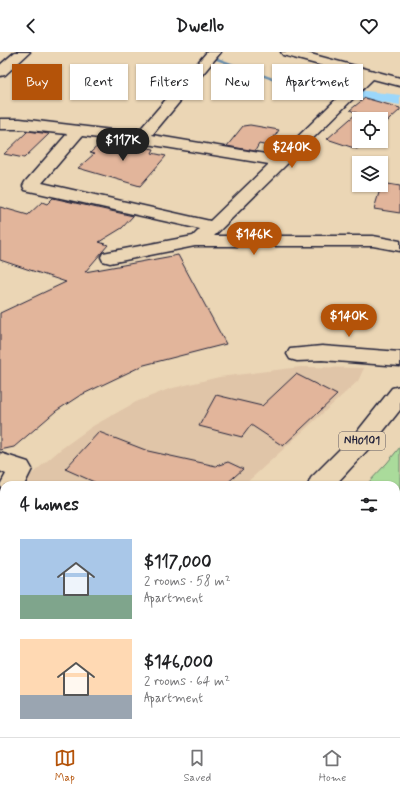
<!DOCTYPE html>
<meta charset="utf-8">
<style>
:root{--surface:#fff;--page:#f2f2f2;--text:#202124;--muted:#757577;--line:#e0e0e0;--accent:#b45309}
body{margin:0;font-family:Mynerve,sans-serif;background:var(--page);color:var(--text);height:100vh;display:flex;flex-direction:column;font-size:15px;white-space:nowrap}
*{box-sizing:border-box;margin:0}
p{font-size:13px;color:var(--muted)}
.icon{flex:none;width:22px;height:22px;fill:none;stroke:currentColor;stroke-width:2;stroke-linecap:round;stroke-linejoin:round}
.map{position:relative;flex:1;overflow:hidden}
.drawer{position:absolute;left:0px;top:429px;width:400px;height:256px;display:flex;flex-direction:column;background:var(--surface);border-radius:12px 12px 0 0;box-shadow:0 1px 3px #0004}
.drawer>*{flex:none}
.banner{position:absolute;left:12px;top:12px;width:376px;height:36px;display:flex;gap:8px}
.tools{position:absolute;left:352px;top:60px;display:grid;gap:8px}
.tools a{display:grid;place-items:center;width:36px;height:36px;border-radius:0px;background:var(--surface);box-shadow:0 1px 3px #0004;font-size:20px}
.price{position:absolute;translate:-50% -34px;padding:0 9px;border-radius:14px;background:var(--accent);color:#fff;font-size:13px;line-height:26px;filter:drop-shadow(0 1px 2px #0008)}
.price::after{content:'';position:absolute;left:50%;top:24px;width:12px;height:9px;margin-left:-6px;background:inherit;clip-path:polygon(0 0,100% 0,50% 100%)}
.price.on{background:#222;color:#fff}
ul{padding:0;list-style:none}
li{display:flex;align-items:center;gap:12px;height:100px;padding:0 20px}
li span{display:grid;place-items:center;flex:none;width:112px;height:80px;border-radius:0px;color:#555}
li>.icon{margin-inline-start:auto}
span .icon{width:48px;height:48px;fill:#fffc;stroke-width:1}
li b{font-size:17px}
h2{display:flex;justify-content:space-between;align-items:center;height:48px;padding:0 20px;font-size:17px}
.tag{padding:0 14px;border-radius:0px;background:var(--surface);box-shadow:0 1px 3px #0004;font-size:14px;line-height:36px}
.tag.on{background:var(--accent);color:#fff}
header{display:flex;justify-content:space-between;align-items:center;height:52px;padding:0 20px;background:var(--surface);font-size:18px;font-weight:700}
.tabs{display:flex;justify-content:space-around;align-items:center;height:56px;border-top:1px solid var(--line);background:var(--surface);font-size:11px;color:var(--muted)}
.tabs a{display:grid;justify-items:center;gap:2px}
.tabs .on{color:var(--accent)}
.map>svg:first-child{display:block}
.built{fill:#e0c5a8}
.green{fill:#aadb9b;stroke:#667e6b}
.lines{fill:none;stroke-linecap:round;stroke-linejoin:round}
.stream{fill:#6b8fae;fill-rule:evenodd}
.canal{fill:#9bd7fb;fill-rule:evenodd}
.building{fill:#e2b59b;stroke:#22223b}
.minor-casing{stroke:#22223b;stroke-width:3}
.highway-casing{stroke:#22223b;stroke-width:3}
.minor{fill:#ebd6b5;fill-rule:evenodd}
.highway{fill:#ebd6b5;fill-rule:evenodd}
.labels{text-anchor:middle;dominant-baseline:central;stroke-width:3;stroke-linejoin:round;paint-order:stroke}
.shield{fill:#ebd6b5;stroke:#5e5860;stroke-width:1}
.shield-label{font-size:11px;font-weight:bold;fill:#22223b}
</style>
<header><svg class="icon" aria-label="back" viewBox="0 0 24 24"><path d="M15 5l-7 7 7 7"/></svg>Dwello<svg class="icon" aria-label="heart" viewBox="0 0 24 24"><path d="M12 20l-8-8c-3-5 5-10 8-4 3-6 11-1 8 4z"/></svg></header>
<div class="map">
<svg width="400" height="685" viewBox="0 0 400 685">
<rect width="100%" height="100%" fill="#ebd6b5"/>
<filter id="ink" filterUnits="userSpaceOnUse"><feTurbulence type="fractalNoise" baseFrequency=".025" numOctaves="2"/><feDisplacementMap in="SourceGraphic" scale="8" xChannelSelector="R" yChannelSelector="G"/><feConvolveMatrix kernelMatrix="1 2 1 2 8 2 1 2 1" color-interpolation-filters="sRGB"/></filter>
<g filter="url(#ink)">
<path class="built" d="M 301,315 L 364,316 L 358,329 L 244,433 L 19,433 L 61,397 L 93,374 L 136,350 L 169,337 L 219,325 Z
M 4,468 L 4,652 L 0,655 L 0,476 Z"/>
<path class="green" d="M 400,395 L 400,475 L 396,480 L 396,433 L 366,433 L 387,411 Z
M 117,681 L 216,681 L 212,685 L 113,685 Z"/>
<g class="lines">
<path class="stream" d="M 216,6 L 218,6 L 296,34 L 336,39 L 338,40 L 336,41 L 294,36 L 216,8 Z"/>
<path class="canal" d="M 358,38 L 400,43 L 400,53 L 353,45 L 351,42 L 353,39 Z"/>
</g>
<path class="building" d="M 365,46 L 400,56 L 400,58 L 381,75 L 381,67 L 359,67 L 359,89 L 366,89 L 357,97 L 327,87 L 357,61 L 350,58 Z
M 250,73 L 279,78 L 268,94 L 259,92 L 255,99 L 227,94 L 243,74 Z
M 28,79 L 49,82 L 24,106 L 4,102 Z
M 104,88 L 154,97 L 152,101 L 166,104 L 140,134 L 78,116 L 94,102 L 90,101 Z
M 382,131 L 400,134 L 400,161 L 374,157 Z
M 53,146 L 133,164 L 122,176 L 99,190 L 108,193 L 85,220 L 178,203 L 226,292 L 144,313 L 79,344 L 56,359 L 14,395 L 0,398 L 0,261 L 66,230 L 0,208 L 0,155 L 28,163 L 42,150 L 47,152 Z
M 296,322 L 337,343 L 283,394 L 251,373 L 242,385 L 199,374 L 216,343 L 262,354 Z
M 99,380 L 148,399 L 216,414 L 228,410 L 243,417 L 225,433 L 101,433 L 65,417 Z"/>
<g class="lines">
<defs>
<path id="minor" d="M 15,0 L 30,0 L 5,23 L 0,24 L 0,13 Z
M 207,0 L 221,0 L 152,83 L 278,104 L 360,24 L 283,3 L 281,0 L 303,0 L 400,26 L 400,34 L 373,27 L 214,184 L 373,184 L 400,189 L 400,199 L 373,194 L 195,194 L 110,211 L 103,209 L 101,205 L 103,201 L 193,184 L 200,177 L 25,138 L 23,134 L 25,130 L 67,82 L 20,77 L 0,77 L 0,67 L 20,67 L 137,81 ZM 82,84 L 141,91 L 269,112 L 210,169 L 42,131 Z
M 322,294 L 400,300 L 400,314 L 322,308 L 297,309 L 290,307 L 287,302 L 290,297 Z
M 0,401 L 28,410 L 32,417 L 24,433 L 4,433 L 4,466 L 0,467 L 0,440 L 3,439 L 0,433 L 6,422 L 0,419 Z"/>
<path id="highway" d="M 400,334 L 400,358 L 373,392 L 335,433 L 308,433 L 311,426 L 357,380 L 392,336 Z
M 400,548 L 400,576 L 396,578 L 396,549 Z
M 35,681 L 69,681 L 68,685 L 34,685 Z
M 279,681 L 312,681 L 311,685 L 278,685 Z"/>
</defs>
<use href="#minor" class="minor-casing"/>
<use href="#highway" class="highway-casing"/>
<use href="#minor" class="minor"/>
<use href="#highway" class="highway"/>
</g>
</g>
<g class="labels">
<rect class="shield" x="339" y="380" width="46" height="18" rx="3"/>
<g class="shield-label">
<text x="362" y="389">NH0101</text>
</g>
</g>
</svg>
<div class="tools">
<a><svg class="icon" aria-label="locate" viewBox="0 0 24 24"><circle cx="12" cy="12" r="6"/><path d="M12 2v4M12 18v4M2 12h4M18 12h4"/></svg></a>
<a><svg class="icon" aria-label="layers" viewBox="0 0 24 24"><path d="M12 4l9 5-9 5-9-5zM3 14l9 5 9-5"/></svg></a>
</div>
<b class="price on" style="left:123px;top:110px">$117K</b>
<b class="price" style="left:292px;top:117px">$240K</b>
<b class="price" style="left:254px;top:204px">$146K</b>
<b class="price" style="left:349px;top:286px">$140K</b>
<div class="banner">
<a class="tag on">Buy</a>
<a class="tag">Rent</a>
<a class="tag">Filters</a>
<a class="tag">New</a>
<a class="tag">Apartment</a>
</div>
<section class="drawer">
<h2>4 homes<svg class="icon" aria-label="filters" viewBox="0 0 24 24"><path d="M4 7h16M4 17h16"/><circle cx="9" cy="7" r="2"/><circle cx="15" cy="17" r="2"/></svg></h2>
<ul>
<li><span style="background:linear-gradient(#a9c7e8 70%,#7fa58c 0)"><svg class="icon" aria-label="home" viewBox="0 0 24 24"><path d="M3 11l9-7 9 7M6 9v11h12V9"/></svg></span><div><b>$117,000</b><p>2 rooms · 58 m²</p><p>Apartment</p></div></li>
<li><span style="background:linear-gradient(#ffd9b3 70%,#9aa5b1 0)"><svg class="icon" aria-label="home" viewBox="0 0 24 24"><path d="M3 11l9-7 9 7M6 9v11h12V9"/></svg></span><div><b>$146,000</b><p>2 rooms · 64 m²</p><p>Apartment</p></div></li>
</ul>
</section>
</div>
<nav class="tabs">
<a class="on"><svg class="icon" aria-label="map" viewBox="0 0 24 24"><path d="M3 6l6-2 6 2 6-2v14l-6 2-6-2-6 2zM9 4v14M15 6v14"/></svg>Map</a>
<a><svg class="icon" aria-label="saved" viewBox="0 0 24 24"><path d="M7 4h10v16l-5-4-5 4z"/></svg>Saved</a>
<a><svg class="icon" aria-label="home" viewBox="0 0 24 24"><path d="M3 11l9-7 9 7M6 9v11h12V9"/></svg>Home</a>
</nav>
